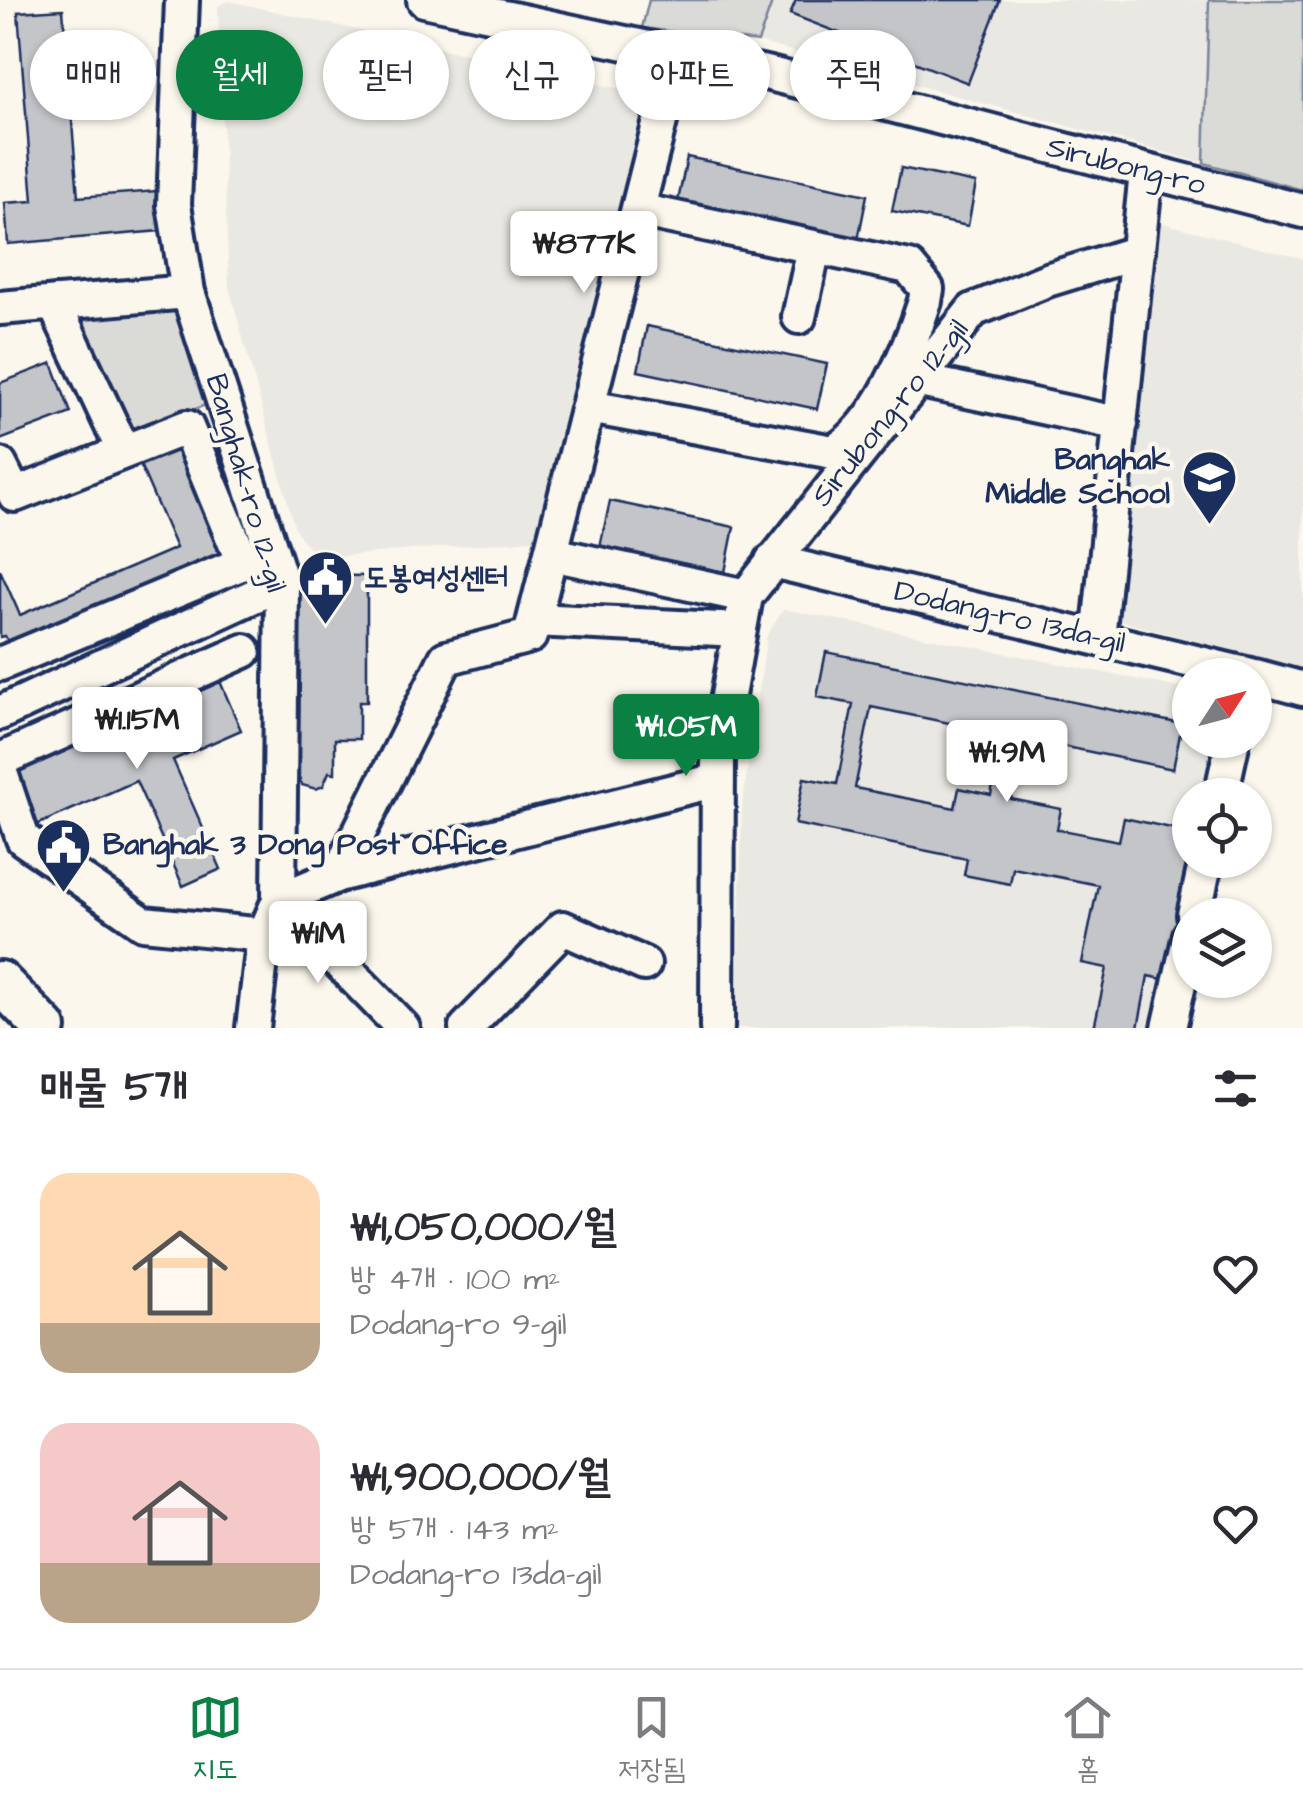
<!DOCTYPE html>
<html lang="ko">
<meta charset="utf-8">
<style>
:root{--surface:#fff;--page:#f2f2f3;--text:#2b2b33;--muted:#7c7c81;--line:#e1e1e2;--accent:#0b8043}
body{margin:0;font-family:"Architects Daughter","Poor Story",sans-serif;background:var(--page);color:var(--text);height:100vh;display:flex;flex-direction:column;font-size:38px;white-space:nowrap}
*{box-sizing:border-box;margin:0}
p{font-size:32px;color:var(--muted)}
.icon{flex:none;width:55px;height:55px;fill:none;stroke:currentColor;stroke-width:2;stroke-linecap:round;stroke-linejoin:round}
.map{position:relative;height:1028px;overflow:hidden}
.side{display:flex;flex-direction:column;background:var(--surface);flex:1}
.side>*{flex:none}
.hud{position:absolute;left:30px;top:30px;width:1245px;height:90px;display:flex;gap:20px}
.needle{width:65px;rotate:54deg}
.tools{position:absolute;left:1172px;top:658px;display:grid;gap:20px}
.tools a{display:grid;place-items:center;width:100px;height:100px;border-radius:50%;background:var(--surface);box-shadow:0 2px 8px #0004;font-size:50px}
.price{position:absolute;translate:-50% -85px;padding:0 22px;border-radius:10px;background:#fff;color:#222;font-size:32px;line-height:65px;filter:drop-shadow(0 2px 5px #0008)}
.price::after{content:'';position:absolute;left:50%;top:60px;width:30px;height:22px;margin-left:-15px;background:inherit;clip-path:polygon(0 0,100% 0,50% 100%)}
.price.active{background:var(--accent);color:#fff}
ul{padding:0;list-style:none}
li{display:flex;align-items:center;gap:30px;height:250px;padding:0 40px}
li span{display:grid;place-items:center;flex:none;width:280px;height:200px;border-radius:30px;color:#555}
li>.icon{margin-inline-start:auto}
span .icon{width:120px;height:120px;fill:#fffc;stroke-width:1}
li b{font-size:42px}
h2{display:flex;justify-content:space-between;align-items:center;height:120px;padding:0 40px;font-size:42px}
.chip{padding:0 35px;border-radius:45px;background:var(--surface);box-shadow:0 2px 8px #0004;font-size:35px;line-height:90px}
.chip.active{background:var(--accent);color:#fff}
.menu{display:flex;justify-content:space-around;align-items:center;height:140px;border-top:2px solid var(--line);background:var(--surface);font-size:28px;color:var(--muted)}
.menu a{display:grid;justify-items:center;gap:5px}
.menu .active{color:var(--accent)}
.map>svg:first-child{display:block}
.built{fill:#eae8e2}
.green{fill:#dadad7;stroke:#7a849a;stroke-width:2.5}
.building{fill:#c3c5c9;stroke:#1b2f5e;stroke-width:2.5;fill-rule:evenodd}
.lines{fill:none;stroke-linecap:round;stroke-linejoin:round}
.minor-casing{stroke:#1b2f5e;stroke-width:40}
.major-casing{stroke:#1b2f5e;stroke-width:48}
.minor{stroke:#fbf7ec;stroke-width:32}
.major{stroke:#fbf7ec;stroke-width:40}
.labels{text-anchor:middle;dominant-baseline:central;stroke-width:9;stroke-linejoin:round;paint-order:stroke}
.street-label{font-size:30px;fill:#1b2f5e;stroke:#fbf7ec}
.poi-label{font-size:30px;font-weight:bold;fill:#1b2f5e;stroke:#fbf7ec;text-anchor:start}
</style>
<div class="map">
<svg width="1303" height="1028" viewBox="0 0 1303 1028">
<rect width="100%" height="100%" fill="#fbf7ec"/>
<filter id="ink" filterUnits="userSpaceOnUse"><feTurbulence type="fractalNoise" baseFrequency=".01" numOctaves="2"/><feDisplacementMap in="SourceGraphic" scale="20" xChannelSelector="R" yChannelSelector="G"/><feConvolveMatrix kernelMatrix="1 2 1 2 8 2 1 2 1" color-interpolation-filters="sRGB"/></filter>
<g filter="url(#ink)">
<path class="built" d="M 772,0 L 1209,0 L 1204,163 L 758,42 Z
M 229,1 L 647,95 L 545,539 L 316,558 L 295,529 L 229,287 L 218,6 Z
M 1139,217 L 1303,259 L 1303,669 L 1113,619 Z
M 784,609 L 1190,690 L 1190,740 L 1226,740 L 1214,795 L 1190,795 L 1190,860 L 1163,1028 L 737,1028 L 742,806 L 767,635 Z"/>
<path class="green" d="M 649,0 L 773,0 L 758,42 L 642,28 Z
M 1209,0 L 1303,0 L 1303,190 L 1204,163 Z
M 178,303 L 213,402 L 128,436 L 70,311 Z"/>
<path class="building" d="M 796,0 L 1000,0 L 968,83 L 790,14 Z
M 63,9 L 78,197 L 157,191 L 160,231 L 8,244 L 5,203 L 33,201 L 18,12 Z
M 687,157 L 867,195 L 858,240 L 678,201 Z
M 901,168 L 976,183 L 968,226 L 892,211 Z
M 647,326 L 827,364 L 817,409 L 638,371 Z
M 52,363 L 71,413 L 0,440 L 0,383 Z
M 184,442 L 229,559 L 13,650 L 5,636 L 0,637 L 0,570 L 20,615 L 176,548 L 138,460 Z
M 610,501 L 734,527 L 725,572 L 600,547 Z
M 292,575 L 367,576 L 367,702 L 359,702 L 359,739 L 335,739 L 335,773 L 329,772 L 323,786 L 316,789 L 302,785 L 296,772 Z
M 826,652 L 1182,724 L 1173,769 L 1023,738 L 1011,799 L 1061,809 L 1057,829 L 1119,841 L 1124,818 L 1190,832 L 1190,860 L 1173,981 L 1148,976 L 1138,1028 L 1094,1028 L 1107,968 L 1082,963 L 1098,885 L 1013,868 L 1010,884 L 964,875 L 967,859 L 795,824 L 804,778 L 837,784 L 853,704 L 817,697 ZM 871,707 L 1003,734 L 991,795 L 959,788 L 955,808 L 855,788 Z
M 219,679 L 241,730 L 173,760 L 221,869 L 183,886 L 136,781 L 30,828 L 6,773 Z"/>
<g class="lines">
<defs>
<path id="minor" d="M 182,0 L 174,205 L 188,292 L 282,583 L 279,900 L 264,935 L 253,1028
M 424,0 L 770,74 L 1303,211
M 54,303 L 124,452
M 0,308 L 188,292
M 799,317 L 814,248
M 916,380 L 1121,424
M 589,407 L 833,452 C 878,428 910,348 925,301 L 927,289 L 909,267 L 638,210
M 0,465 L 15,495 L 187,427 L 243,563 L 0,664
M 552,554 L 746,596
M 772,561 L 1250,675
M 534,620 L 677,54
M 1098,639 L 1146,172
M 1255,676 L 1303,689
M 0,713 L 282,583
M 0,760 L 244,651
M 0,770 L 23,839 L 143,923 L 264,935
M 1221,795 L 1233,740
M 338,875 L 717,780
M 1194,915 L 1206,860
M 403,1028 L 279,900 L 338,875 L 446,658 L 530,636 L 534,620 L 740,630
M 466,1028 L 563,928 L 644,964
M 717,1028 L 718,751 L 746,596 L 973,310 L 1047,280 L 1138,252
M 1169,1028 L 1190,935"/>
<path id="major" d="M 0,982 L 45,1028"/>
</defs>
<use href="#minor" class="minor-casing"/>
<use href="#major" class="major-casing"/>
<use href="#minor" class="minor"/>
<use href="#major" class="major"/>
</g>
</g>
<defs>
<symbol id="school-pin" viewBox="-11 -11 22 30"><path d="M0 17L-7.5 6A9.5 9.5 0 1 1 7.5 6Z" fill="#1b2f5e" stroke="#fbf7ec"/><path d="M0-5L7-2L0 1L-7-2ZM-4 1L0 2.5L4 1V4Q0 6-4 4Z" fill="#fff"/></symbol>
<symbol id="civic-pin" viewBox="-11 -11 22 30"><path d="M0 17L-7.5 6A9.5 9.5 0 1 1 7.5 6Z" fill="#1b2f5e" stroke="#fbf7ec"/><path d="M-.6-6.5H3V-4.5H.6V-3L4-1V1h2V6H-6V1h2V-1L-.6-3ZM-1.2 2.5V6h2.4V2.5Z" fill="#fff"/></symbol>
</defs>
<g fill-rule="evenodd">
<use href="#school-pin" x="1178" y="446" width="63" height="86"/>
<use href="#civic-pin" x="294" y="546" width="63" height="86"/>
<use href="#civic-pin" x="32" y="814" width="63" height="86"/>
</g>
<g class="labels">
<g class="street-label">
<text transform="translate(1126 166) rotate(14)">Sirubong-ro</text>
<text transform="translate(890 413) rotate(-51)">Sirubong-ro 12-gil</text>
<text transform="translate(246 483) rotate(74)">Banghak-ro 12-gil</text>
<text transform="translate(1010 617) rotate(13)">Dodang-ro 13da-gil</text>
</g>
<g class="poi-label">
<text x="1170" y="460" text-anchor="end">Banghak<tspan x="1170" dy="34">Middle School</tspan></text>
<text x="364" y="578">도봉여성센터</text>
<text x="103" y="845">Banghak 3 Dong Post Office</text>
</g>
</g>
</svg>
<div class="tools">
<a><svg class="needle" viewBox="-14 -14 28 28"><path d="M0-13l5 13h-10z" fill="#e53935"/><path d="M0 13l5-13h-10z" fill="#7c7c81"/></svg></a>
<a><svg class="icon" aria-label="locate" viewBox="0 0 24 24"><circle cx="12" cy="12" r="6"/><path d="M12 2v4M12 18v4M2 12h4M18 12h4"/></svg></a>
<a><svg class="icon" aria-label="layers" viewBox="0 0 24 24"><path d="M12 4l9 5-9 5-9-5zM3 14l9 5 9-5"/></svg></a>
</div>
<b class="price" style="left:584px;top:296px">₩877K</b>
<b class="price" style="left:137px;top:772px">₩1.15M</b>
<b class="price active" style="left:686px;top:779px">₩1.05M</b>
<b class="price" style="left:1007px;top:805px">₩1.9M</b>
<b class="price" style="left:318px;top:986px">₩1M</b>
<div class="hud">
<a class="chip">매매</a>
<a class="chip active">월세</a>
<a class="chip">필터</a>
<a class="chip">신규</a>
<a class="chip">아파트</a>
<a class="chip">주택</a>
</div>
</div>
<section class="side">
<h2>매물 5개<svg class="icon" aria-label="filters" viewBox="0 0 24 24"><path d="M4 7h16M4 17h16"/><circle cx="9" cy="7" r="2"/><circle cx="15" cy="17" r="2"/></svg></h2>
<ul>
<li><span style="background:linear-gradient(#ffd9b3 75%,#b9a48a 0)"><svg class="icon" aria-label="home" viewBox="0 0 24 24"><path d="M3 11l9-7 9 7M6 9v11h12V9"/></svg></span><div><b>₩1,050,000/월</b><p>방 4개 · 100 m²</p><p>Dodang-ro 9-gil</p></div><svg class="icon" aria-label="heart" viewBox="0 0 24 24"><path d="M12 20l-8-8c-3-5 5-10 8-4 3-6 11-1 8 4z"/></svg></li>
<li><span style="background:linear-gradient(#f6c9c9 70%,#b9a48a 0)"><svg class="icon" aria-label="home" viewBox="0 0 24 24"><path d="M3 11l9-7 9 7M6 9v11h12V9"/></svg></span><div><b>₩1,900,000/월</b><p>방 5개 · 143 m²</p><p>Dodang-ro 13da-gil</p></div><svg class="icon" aria-label="heart" viewBox="0 0 24 24"><path d="M12 20l-8-8c-3-5 5-10 8-4 3-6 11-1 8 4z"/></svg></li>
</ul>
</section>
<nav class="menu">
<a class="active"><svg class="icon" aria-label="map" viewBox="0 0 24 24"><path d="M3 6l6-2 6 2 6-2v14l-6 2-6-2-6 2zM9 4v14M15 6v14"/></svg>지도</a>
<a><svg class="icon" aria-label="saved" viewBox="0 0 24 24"><path d="M7 4h10v16l-5-4-5 4z"/></svg>저장됨</a>
<a><svg class="icon" aria-label="home" viewBox="0 0 24 24"><path d="M3 11l9-7 9 7M6 9v11h12V9"/></svg>홈</a>
</nav>
